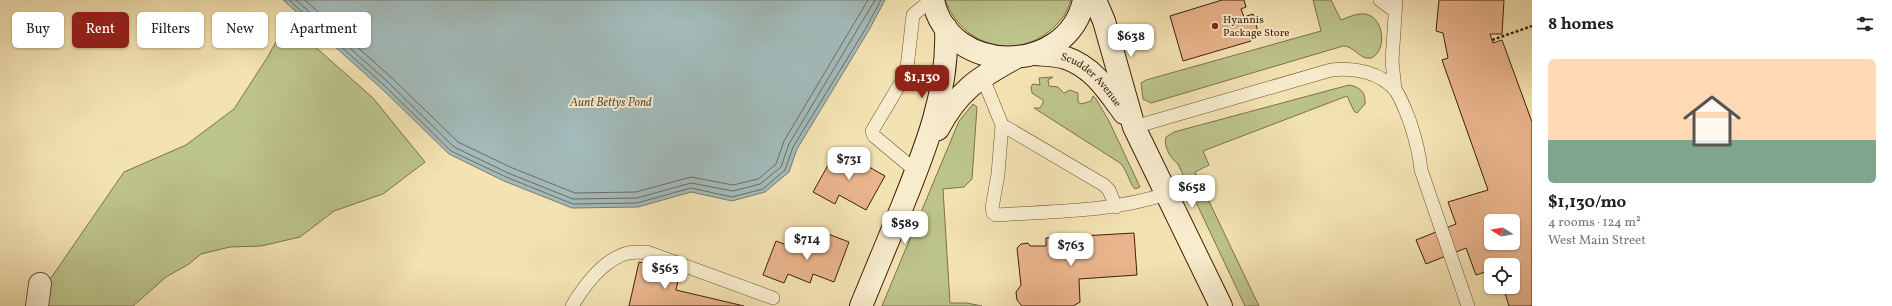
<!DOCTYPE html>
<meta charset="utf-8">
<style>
:root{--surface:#fff;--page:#f6f6f6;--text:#222;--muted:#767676;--line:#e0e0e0;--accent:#8f2418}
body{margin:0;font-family:Vollkorn,serif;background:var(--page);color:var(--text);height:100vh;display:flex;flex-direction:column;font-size:15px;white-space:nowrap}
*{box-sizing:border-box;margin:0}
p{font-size:13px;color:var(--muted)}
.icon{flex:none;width:22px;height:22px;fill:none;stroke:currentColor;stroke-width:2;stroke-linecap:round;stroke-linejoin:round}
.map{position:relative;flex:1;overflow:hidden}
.details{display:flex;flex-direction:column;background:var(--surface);width:360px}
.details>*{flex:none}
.top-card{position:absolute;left:12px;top:12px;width:380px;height:36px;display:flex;gap:8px}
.needle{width:26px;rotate:281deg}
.controls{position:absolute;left:1484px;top:214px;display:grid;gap:8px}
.controls a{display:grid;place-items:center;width:36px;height:36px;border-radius:6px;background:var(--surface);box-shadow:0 1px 3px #0004;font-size:20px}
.price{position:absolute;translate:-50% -34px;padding:0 9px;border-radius:8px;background:#fff;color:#222;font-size:13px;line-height:26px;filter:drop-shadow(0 1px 2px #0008)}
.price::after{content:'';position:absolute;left:50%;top:24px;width:12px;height:9px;margin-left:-6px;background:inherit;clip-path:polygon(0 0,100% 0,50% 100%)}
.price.active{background:var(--accent);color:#fff}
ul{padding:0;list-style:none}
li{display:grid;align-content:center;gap:8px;height:212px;padding:0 16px}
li+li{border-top:1px solid var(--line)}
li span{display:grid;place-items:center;height:124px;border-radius:6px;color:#555}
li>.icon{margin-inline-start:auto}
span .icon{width:72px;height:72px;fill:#fffc;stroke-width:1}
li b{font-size:17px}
h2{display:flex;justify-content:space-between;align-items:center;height:48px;padding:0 16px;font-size:17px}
.chip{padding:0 14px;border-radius:6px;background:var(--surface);box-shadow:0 1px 3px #0004;font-size:14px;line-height:36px}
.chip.active{background:var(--accent);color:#fff}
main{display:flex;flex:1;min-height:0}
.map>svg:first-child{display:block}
.green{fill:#bcc38b;stroke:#7e714a}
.water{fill:#a2bab9;stroke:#7a7c72}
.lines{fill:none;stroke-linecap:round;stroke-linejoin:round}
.shore{stroke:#706c60;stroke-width:1}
.building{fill:#e9b48c;stroke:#3f1f08;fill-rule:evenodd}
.service-casing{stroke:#6c5032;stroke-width:14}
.minor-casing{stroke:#6c5032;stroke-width:24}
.secondary-casing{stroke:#3f1f08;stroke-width:24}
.path{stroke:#3f1f08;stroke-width:2.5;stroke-dasharray:3 2;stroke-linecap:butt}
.service{stroke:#f7eccd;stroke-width:13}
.minor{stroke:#f7eccd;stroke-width:22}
.secondary{stroke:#f7eccd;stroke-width:22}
.poi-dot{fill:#8f2418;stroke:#f7eccd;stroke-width:1.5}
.labels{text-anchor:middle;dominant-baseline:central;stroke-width:4;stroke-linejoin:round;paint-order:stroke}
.poi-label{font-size:11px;fill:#3f1f08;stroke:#f7eccd;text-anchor:start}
.street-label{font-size:11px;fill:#3f1f08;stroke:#f7eccd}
.water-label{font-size:12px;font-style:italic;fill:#5d4e3d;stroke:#f7eccd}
</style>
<main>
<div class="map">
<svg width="1532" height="306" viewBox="0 0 1532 306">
<rect width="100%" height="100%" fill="#f3e2b2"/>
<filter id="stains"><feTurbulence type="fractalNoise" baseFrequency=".005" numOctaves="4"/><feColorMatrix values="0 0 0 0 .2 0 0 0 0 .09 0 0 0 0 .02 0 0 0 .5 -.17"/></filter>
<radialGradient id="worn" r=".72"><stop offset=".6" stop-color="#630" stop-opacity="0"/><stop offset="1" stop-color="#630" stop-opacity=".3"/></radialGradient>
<path class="green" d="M 945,0 L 1071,0 C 1069,5 1067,12 1063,17 C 1028,63 966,53 945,0 Z
M 1313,0 L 1331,0 L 1341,20 C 1349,17 1357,13 1365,14 C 1385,17 1387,52 1371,58 C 1361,61 1353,45 1343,46 L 1151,103 L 1143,99 L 1141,83 L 1146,80 L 1321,31 Z
M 287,22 L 373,98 L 425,162 L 383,194 L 334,211 L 300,237 L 261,246 L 230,247 L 201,254 L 189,264 L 166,277 L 133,306 L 45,306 L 42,291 L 124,172 L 186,145 L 234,109 L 267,58 Z
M 1053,77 L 1048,80 L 1049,86 L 1058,87 L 1064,93 L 1070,90 L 1078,93 L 1078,102 L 1081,104 L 1091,101 L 1093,96 L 1096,99 L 1109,121 L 1140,187 L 1135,189 C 1128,181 1128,171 1120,163 L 1034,108 L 1040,108 L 1043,103 L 1043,100 L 1032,93 L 1031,87 L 1033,84 L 1040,85 L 1039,78 Z
M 1349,85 C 1361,87 1366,93 1365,104 L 1357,113 L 1354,111 L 1347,96 L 1203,151 L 1209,165 L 1195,172 L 1259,306 L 1245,306 L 1178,164 C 1171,159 1163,146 1166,137 L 1174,132 Z
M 973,104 L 977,107 L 972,179 L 964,187 L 943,189 L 950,303 L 967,303 L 982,306 L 882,306 L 959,121 Z"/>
<path class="water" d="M 283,0 L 885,0 L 869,30 L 797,149 L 789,172 L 765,192 L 732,201 L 691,192 L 638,207 L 572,208 L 504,181 L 449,154 L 383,90 Z"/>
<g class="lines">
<path class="shore" d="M 289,0 L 386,87 L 451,151 L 506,177 L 573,204 L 637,203 L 691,188 L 732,197 L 763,189 L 785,170 L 793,147 L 866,28 L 881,0
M 296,0 L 389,83 L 454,147 L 508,173 L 573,199 L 637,198 L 691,183 L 733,191 L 760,184 L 781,167 L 789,144 L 875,0
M 305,0 L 393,79 L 458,142 L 510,167 L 575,193 L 636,192 L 691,177 L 733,185 L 758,179 L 776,164 L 784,141 L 868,0"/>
</g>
<path class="building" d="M 1222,0 L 1244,0 L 1246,7 L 1241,9 L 1244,17 L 1253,14 L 1259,35 L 1250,38 L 1251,41 L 1183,61 L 1170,16 Z
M 1439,0 L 1504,0 L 1502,34 L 1490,34 L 1493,43 L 1502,40 L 1532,122 L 1532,306 L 1509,306 L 1503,287 L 1513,287 L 1513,265 L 1491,265 L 1491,270 L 1476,275 L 1466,248 L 1426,264 L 1416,240 L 1456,224 L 1448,202 L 1488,190 L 1442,60 L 1448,58 L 1443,33 L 1436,31 ZM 1491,221 L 1513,221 L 1513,243 L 1491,243 Z
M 837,149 L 885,176 L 866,210 L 839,195 L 835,204 L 813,192 Z
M 1134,233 L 1137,275 L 1079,279 L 1080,302 L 1073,306 L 1022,306 L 1017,300 L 1016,292 L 1021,285 L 1017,248 L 1021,244 L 1028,243 L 1030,246 L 1046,246 L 1046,238 Z
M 828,234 L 849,242 L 834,282 L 813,274 L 810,283 L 788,274 L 784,283 L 763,275 L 776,241 L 797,249 L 799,242 L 821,251 Z
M 639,262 L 680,271 L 676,290 L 744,306 L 629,306 Z"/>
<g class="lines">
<defs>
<path id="service" d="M 1380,0 L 1395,11
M 982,76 L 1002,125 L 998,174 L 992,208 L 993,213 L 996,215 C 1054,211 1111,212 1166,194
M 1395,90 L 1392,61 L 1396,0
M 1002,125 L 1104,185 L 1109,190 L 1116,207
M 1134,127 L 1331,70 C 1353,67 1381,72 1396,91 C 1402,100 1406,112 1410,122 C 1416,140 1419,151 1421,170 L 1468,306
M 916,171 L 874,136 L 872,131 L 903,79 L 907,68 L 913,15 L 931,0
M 572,306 C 584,286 604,259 628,253 C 634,252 641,252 647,252 L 773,298"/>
<path id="minor" d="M 37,306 L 40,284"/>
<g id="secondary">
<path d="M 933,0 C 949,77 1068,76 1084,0"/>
<path d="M 1095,0 L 1104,21 L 1134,127 L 1221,306"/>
<path id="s1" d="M 1035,54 C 1045,55 1057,55 1066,58 C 1093,67 1108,91 1124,113"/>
<path d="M 938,129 C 958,91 978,78 1015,58"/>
<path d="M 861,306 C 875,273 888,240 902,207 C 925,150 949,91 946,28"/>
</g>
</defs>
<use href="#service" class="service-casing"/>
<use href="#minor" class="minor-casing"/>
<use href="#secondary" class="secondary-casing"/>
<path class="path" d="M 1492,40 L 1532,26"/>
<use href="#service" class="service"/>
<use href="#minor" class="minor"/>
<use href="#secondary" class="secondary"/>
</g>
<circle class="poi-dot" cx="1215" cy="26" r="4"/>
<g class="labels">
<g class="poi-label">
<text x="1223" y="20">Hyannis<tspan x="1223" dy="13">Package Store</tspan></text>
</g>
<g class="street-label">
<text stroke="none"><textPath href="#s1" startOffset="65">Scudder Avenue</textPath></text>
</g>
<g class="water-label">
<text x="611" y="103">Aunt Bettys Pond</text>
</g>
</g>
<rect width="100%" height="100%" filter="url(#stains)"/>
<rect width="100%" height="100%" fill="url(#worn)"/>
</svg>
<div class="controls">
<a><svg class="needle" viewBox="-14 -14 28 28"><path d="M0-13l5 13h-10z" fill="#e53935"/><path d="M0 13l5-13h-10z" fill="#767676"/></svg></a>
<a><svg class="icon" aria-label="locate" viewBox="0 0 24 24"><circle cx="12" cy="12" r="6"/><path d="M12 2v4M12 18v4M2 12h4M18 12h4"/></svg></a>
</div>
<b class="price" style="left:1131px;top:58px">$638</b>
<b class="price active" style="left:922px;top:99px">$1,130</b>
<b class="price" style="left:849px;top:181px">$731</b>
<b class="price" style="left:1192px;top:209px">$658</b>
<b class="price" style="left:905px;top:245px">$589</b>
<b class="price" style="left:807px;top:261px">$714</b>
<b class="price" style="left:1071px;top:267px">$763</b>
<b class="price" style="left:665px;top:290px">$563</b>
<div class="top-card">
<a class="chip">Buy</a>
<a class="chip active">Rent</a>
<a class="chip">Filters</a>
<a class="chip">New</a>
<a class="chip">Apartment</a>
</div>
</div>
<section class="details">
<h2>8 homes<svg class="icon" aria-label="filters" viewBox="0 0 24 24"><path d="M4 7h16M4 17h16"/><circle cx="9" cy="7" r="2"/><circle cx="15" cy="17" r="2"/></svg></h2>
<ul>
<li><span style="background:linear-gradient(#ffd9b3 65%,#7fa58c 0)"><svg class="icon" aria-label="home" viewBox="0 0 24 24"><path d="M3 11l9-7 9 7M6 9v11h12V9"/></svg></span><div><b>$1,130/mo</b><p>4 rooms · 124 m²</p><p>West Main Street</p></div></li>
</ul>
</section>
</main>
